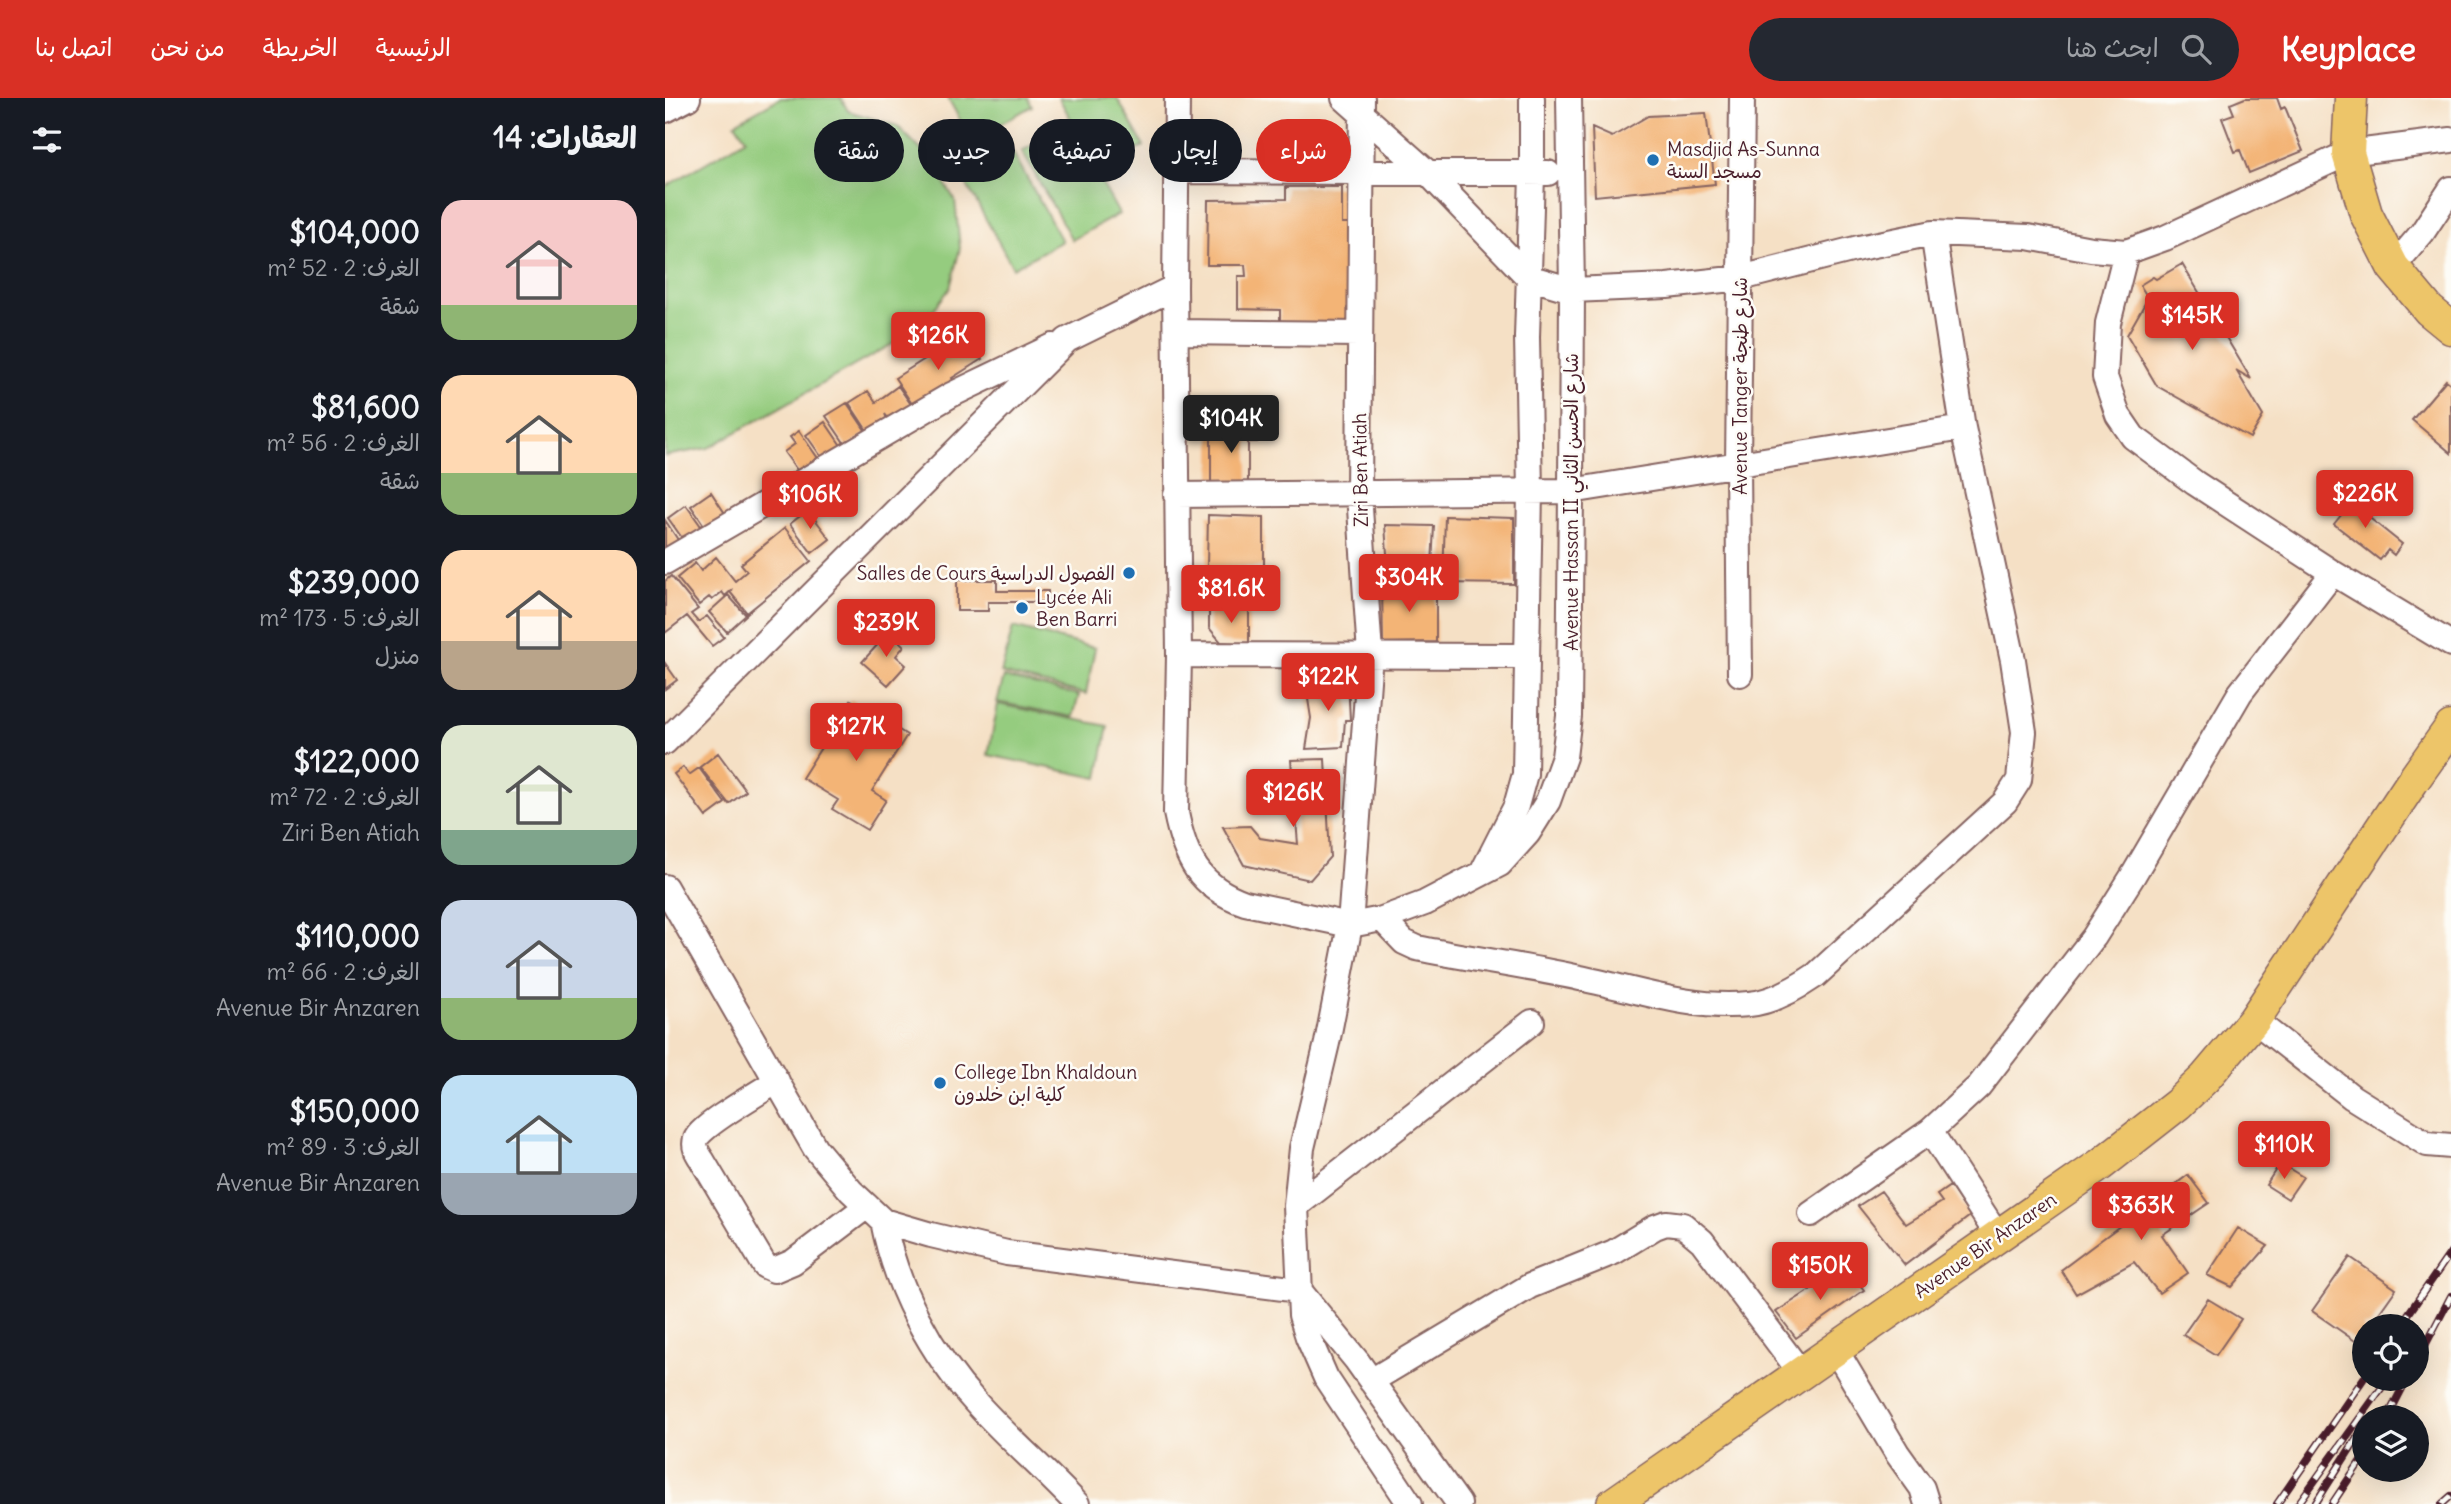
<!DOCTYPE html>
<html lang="ar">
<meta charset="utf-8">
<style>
:root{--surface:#171b24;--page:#242831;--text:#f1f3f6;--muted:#9ea1a6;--accent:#d93025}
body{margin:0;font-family:Delius,"Playpen Sans Arabic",sans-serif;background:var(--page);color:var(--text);direction:rtl;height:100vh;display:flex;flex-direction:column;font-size:26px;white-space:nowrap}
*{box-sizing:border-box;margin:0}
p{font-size:23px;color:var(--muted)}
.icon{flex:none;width:38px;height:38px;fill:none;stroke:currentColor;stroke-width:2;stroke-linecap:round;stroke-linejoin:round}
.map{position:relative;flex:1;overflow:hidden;direction:ltr}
.side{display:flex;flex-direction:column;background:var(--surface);width:665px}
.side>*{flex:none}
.hud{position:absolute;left:21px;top:21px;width:665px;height:63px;direction:rtl;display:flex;gap:14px}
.buttons{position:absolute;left:1687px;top:1216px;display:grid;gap:14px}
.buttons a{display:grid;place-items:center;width:77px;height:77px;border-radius:50%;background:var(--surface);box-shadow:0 7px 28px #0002;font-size:35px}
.price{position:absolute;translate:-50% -60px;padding:0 16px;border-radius:7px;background:var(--accent);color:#fff;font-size:23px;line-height:46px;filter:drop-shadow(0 2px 4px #0008)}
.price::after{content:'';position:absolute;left:50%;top:42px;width:21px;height:16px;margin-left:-10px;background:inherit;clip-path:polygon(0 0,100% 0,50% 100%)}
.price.active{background:#222;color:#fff}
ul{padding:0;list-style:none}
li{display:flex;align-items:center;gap:21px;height:175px;padding:0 28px}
li span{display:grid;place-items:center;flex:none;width:196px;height:140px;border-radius:21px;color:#555}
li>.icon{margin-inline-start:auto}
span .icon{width:84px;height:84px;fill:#fffc;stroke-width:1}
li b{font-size:30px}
h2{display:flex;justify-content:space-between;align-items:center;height:84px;padding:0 28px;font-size:30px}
.chip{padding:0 24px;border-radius:32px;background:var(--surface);box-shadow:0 7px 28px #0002;font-size:24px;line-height:63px}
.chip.active{background:var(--accent);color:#fff}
header{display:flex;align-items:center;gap:42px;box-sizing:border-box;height:98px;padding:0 35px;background:var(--accent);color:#fff}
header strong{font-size:33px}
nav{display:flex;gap:38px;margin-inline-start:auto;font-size:24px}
.search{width:490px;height:63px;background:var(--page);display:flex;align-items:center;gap:18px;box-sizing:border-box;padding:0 24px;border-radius:38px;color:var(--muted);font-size:26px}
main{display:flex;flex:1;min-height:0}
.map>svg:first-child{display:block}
.green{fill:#95cc7f;stroke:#707655;stroke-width:2}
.building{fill:#f3b476}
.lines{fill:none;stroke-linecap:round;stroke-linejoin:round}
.minor-casing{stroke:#866361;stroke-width:28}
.major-casing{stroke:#866361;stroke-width:35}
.minor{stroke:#fff;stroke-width:24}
.major{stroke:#edc569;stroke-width:32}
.rail-casing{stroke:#4a1f2b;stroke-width:8}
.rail{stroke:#fdfcf7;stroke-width:5;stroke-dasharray:16;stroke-linecap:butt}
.poi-dot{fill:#1f6fb2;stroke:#fdfcf7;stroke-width:2.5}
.labels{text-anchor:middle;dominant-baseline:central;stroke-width:5;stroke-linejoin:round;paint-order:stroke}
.poi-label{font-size:19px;fill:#4a1f2b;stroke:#fdfcf7;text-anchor:start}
.street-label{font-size:19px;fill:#4a1f2b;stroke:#fdfcf7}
</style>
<header>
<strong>Keyplace</strong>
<div class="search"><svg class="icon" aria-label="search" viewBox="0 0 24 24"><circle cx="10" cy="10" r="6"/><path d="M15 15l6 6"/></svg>ابحث هنا</div>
<nav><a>الرئيسية</a><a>الخريطة</a><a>من نحن</a><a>اتصل بنا</a></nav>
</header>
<main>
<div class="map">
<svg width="1786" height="1406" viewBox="0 0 1786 1406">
<rect width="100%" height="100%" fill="#fdfcf7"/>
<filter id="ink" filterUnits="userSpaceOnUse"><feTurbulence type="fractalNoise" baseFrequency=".0143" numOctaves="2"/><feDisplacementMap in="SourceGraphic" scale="14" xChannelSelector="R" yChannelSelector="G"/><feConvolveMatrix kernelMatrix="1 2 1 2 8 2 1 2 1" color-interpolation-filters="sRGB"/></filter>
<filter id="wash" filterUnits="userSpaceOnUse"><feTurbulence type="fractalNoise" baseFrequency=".00686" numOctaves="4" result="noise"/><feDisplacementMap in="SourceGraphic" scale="28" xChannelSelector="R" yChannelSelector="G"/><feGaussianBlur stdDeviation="1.57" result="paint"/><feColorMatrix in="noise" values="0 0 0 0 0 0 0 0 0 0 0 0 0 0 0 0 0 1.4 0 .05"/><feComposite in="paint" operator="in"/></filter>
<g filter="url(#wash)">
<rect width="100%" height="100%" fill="#f5e0c5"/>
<path class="green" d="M 115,0 L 176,0 L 183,13 L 232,28 L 264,60 L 290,102 L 295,150 L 285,190 L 254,231 L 43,350 L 0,358 L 0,89 L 81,41 L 70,25 Z
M 283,0 L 363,0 L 367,8 L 306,42 Z
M 394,0 L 452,0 L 479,48 L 435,73 Z
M 404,26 L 454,116 L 407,142 L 357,53 Z
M 347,53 L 397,143 L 348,170 L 298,80 Z
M 348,529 L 430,550 L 421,596 L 336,575 Z
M 339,579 L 414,597 L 408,619 L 332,604 Z
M 333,606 L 443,628 L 433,680 L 323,657 Z"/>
<g id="blocks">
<path class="building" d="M 1580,0 L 1612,0 L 1616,11 L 1620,9 L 1638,53 L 1584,75 L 1575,52 L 1570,54 L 1557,20 L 1569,16 L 1565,6 Z
M 1041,15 L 1050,86 L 930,98 L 927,30 L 947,39 L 983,18 Z
M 621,89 L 677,89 L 677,126 L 684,126 L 684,231 L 615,231 L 615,212 L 573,211 L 573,178 L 581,178 L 580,167 L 542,167 L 543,102 L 621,101 Z
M 1517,166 L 1586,281 L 1571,272 L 1598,318 L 1585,340 L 1492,288 L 1462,237 L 1483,200 L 1475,187 L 1488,179 L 1491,181 Z
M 301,235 L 317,261 L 287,280 L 291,286 L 251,312 L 230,280 Z
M 1781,282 L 1786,286 L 1786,355 L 1747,322 Z
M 233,288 L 250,312 L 228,327 L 220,316 L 224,325 L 205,337 L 184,305 L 203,293 L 211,304 Z
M 182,305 L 202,335 L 182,349 L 161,318 Z
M 160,324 L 179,352 L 160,364 L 141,337 Z
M 592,327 L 592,344 L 583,344 L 583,389 L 546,390 L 546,328 Z
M 134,333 L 157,366 L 137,379 L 119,354 L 130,346 L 125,339 Z
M 46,394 L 63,420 L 43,433 L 26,408 Z
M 1676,397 L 1737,446 L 1729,457 L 1723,452 L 1715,462 L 1669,426 L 1677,416 L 1667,409 Z
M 21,407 L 38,431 L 20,444 L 3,420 Z
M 143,412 L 165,441 L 147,455 L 125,426 Z
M 543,417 L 599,419 L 599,469 L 542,469 Z
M 780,418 L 849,420 L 849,486 L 778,485 Z
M 0,422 L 15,445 L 0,455 Z
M 720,427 L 769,428 L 767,468 L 723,470 Z
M 120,430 L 146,463 L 82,515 L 65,494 L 68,491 L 60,498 L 57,494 L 47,502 L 44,499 L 34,507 L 12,480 L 30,465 L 36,473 L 51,459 L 70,483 L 82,473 L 76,466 Z
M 6,478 L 33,511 L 26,516 L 33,524 L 42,518 L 59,539 L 47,548 L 22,518 L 0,535 L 0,483 Z
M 292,482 L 332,482 L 332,493 L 383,493 L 383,504 L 323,504 L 323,513 L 292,513 Z
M 717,487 L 771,488 L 771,544 L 718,545 Z
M 63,497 L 81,517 L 62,534 L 44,514 Z
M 584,510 L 584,546 L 556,544 L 544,530 L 544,512 Z
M 224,534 L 239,548 L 231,558 L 241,567 L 223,587 L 197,564 Z
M 0,565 L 12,582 L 0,591 Z
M 640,582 L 683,582 L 685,622 L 680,622 L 678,649 L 641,651 L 646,620 Z
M 186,602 L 242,637 L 207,693 L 221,702 L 202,732 L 167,711 L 173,702 L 137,680 Z
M 53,655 L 81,693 L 64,706 L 35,669 Z
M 660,661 L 665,759 L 645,782 L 579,767 L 558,729 L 585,728 L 595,740 L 633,746 L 626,662 Z
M 18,669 L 24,677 L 34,670 L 60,705 L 41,719 L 9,676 Z
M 1615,1065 L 1638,1079 L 1623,1101 L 1601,1087 Z
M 1523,1077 L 1544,1105 L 1497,1137 L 1523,1175 L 1494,1195 L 1469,1164 L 1411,1196 L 1396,1172 Z
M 1285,1088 L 1305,1118 L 1240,1167 L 1193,1108 L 1216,1093 L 1241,1126 L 1277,1104 L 1272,1097 Z
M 1573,1130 L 1603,1148 L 1567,1189 L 1542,1177 Z
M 1685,1159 L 1731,1191 L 1705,1228 L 1699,1228 L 1699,1237 L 1693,1245 L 1647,1213 Z
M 1181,1169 L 1199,1192 L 1131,1240 L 1111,1214 Z
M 1543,1201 L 1576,1221 L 1551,1257 L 1518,1237 Z"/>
</g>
</g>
<g filter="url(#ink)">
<use href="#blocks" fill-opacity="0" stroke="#866361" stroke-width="2"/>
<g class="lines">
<defs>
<path id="minor" d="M 512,0 L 510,189 L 514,557 L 511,715 C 520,760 534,789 580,805 L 685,827 L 662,945 L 637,1050 L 631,1108 L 636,1217 L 643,1239 L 661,1280 L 745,1406
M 679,0 L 762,74 L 863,179 L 907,192 L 1002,188 L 1076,180 L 1194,150 L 1268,135 L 1363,139 L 1426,151 L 1461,154 L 1500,140 L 1683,55 L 1786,42
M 697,0 L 694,396 L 705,556 L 685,827 L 717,821 L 760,805 L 835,766 L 863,735 L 883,703 L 899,659 L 904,618 L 906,393 L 907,192 L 904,0
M 0,12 L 23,0
M 513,73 L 883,75
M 1461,154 L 1443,225 L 1440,279 L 1453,317 L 1468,339 L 1530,385 L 1668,475 L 1786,546
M 1728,169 L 1757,135 L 1786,91
M 511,234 L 694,236
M 511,397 L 906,393 L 1298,330
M 0,464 L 286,297 L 388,248
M 514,557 L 860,558
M 1075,576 L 1073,366 L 1077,0
M 0,644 L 402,242 L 510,189
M 819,771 L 851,708 L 860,676 L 865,393 L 862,239 L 867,77 L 867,0
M 0,789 L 150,1050 L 186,1093 L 218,1123 L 266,1137 L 342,1155 L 634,1192
M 717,821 L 739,844 L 752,850 C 806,861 861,868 915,880 C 969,891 1027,912 1084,906 C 1108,904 1132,890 1151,877 L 1340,704 L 1354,682 L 1359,634 L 1348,562 L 1298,330 L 1268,135
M 1589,922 L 1687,999 L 1762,1046 L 1786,1048
M 112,983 C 98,992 34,1029 31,1041 C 28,1049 33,1056 37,1062 L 100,1168 L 109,1172 L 128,1164 L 202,1108
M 1265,1033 L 1333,1138
M 631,1108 L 867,924
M 1146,1116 L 1265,1033 L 1314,988 L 1429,839 L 1469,776 L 1575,595 L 1668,475
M 218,1123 C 231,1190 266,1256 313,1307 C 344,1341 380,1372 412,1406
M 634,1192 L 692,1263 L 794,1406
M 1170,1251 L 1232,1355 L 1257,1390 L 1262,1406
M 706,1283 L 865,1188 L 949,1154 L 990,1129 L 1001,1125 L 1018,1127 L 1037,1143 L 1136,1275"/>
<path id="major" d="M 1686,0 L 1683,55 L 1701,116 L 1728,169 L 1764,212 L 1786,230
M 948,1406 L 1435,1067 L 1513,1006 L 1540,980 L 1589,922 L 1747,684 L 1786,629"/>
</defs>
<use href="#minor" class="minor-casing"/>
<use href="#major" class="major-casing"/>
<use href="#minor" class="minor"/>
<use href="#major" class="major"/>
<defs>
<path id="rail" d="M 1735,1228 L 1786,1154
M 1752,1263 L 1786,1198
M 1722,1320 L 1742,1281
M 1612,1406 L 1699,1280
M 1633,1406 L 1723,1281
M 1650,1406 L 1699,1329
M 1667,1406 L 1699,1358
M 1777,1406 L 1786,1398"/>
</defs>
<use href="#rail" class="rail-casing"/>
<use href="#rail" class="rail"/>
</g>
</g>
<g class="poi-dot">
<circle cx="988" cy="62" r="7"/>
<circle cx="464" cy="475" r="7"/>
<circle cx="357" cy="510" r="7"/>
<circle cx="275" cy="985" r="7"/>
</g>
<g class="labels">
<g class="poi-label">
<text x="1002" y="51">Masdjid As-Sunna<tspan x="1002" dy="22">مسجد السنة</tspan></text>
<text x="450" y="475" text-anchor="end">Salles de Cours الفصول الدراسية</text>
<text x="371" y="499">Lycée Ali<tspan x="371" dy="22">Ben Barri</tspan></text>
<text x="289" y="974">College Ibn Khaldoun<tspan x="289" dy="22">كلية ابن خلدون</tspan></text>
</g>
<g class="street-label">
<text transform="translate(1075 288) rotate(-90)">Avenue Tanger شارع طنجة</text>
<text transform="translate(695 372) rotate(-91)">Ziri Ben Atiah</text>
<text transform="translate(906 404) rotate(-90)">Avenue Hassan II شارع الحسن الثاني</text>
<text transform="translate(1320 1147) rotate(-35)">Avenue Bir Anzaren</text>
</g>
</g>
</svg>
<div class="buttons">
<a><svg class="icon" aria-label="locate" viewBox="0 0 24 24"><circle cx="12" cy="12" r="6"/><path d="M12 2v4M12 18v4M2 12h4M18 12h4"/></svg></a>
<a><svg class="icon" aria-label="layers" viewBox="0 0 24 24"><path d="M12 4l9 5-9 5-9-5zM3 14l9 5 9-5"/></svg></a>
</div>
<b class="price" style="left:1527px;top:254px">$145K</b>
<b class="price" style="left:273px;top:274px">$126K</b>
<b class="price active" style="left:566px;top:357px">$104K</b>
<b class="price" style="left:1700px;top:432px">$226K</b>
<b class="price" style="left:145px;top:433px">$106K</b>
<b class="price" style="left:744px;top:516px">$304K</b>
<b class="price" style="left:566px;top:527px">$81.6K</b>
<b class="price" style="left:221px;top:561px">$239K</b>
<b class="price" style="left:663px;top:615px">$122K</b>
<b class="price" style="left:191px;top:665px">$127K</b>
<b class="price" style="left:628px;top:731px">$126K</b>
<b class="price" style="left:1619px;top:1083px">$110K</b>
<b class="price" style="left:1476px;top:1144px">$363K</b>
<b class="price" style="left:1155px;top:1204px">$150K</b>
<div class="hud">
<a class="chip active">شراء</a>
<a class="chip">إيجار</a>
<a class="chip">تصفية</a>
<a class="chip">جديد</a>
<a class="chip">شقة</a>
</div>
</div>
<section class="side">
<h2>العقارات: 14<svg class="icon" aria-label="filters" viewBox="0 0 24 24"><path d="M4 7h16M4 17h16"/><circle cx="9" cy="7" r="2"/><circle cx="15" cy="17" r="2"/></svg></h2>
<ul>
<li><span style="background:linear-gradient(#f6c9c9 75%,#8fb573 0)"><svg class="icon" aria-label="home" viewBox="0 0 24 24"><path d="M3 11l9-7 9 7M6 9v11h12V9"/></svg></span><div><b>$104,000</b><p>الغرف: 2 · 52 m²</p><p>شقة</p></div></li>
<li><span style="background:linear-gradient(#ffd9b3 70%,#8fb573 0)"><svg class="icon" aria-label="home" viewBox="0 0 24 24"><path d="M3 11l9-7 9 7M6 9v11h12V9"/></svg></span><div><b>$81,600</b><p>الغرف: 2 · 56 m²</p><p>شقة</p></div></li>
<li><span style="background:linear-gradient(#ffd9b3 65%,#b9a48a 0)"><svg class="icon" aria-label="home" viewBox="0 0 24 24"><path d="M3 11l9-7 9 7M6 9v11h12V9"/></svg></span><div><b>$239,000</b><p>الغرف: 5 · 173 m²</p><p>منزل</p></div></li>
<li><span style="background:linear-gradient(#dfe7d0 75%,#7fa58c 0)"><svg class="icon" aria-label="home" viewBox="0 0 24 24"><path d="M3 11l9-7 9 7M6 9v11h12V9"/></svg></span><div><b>$122,000</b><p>الغرف: 2 · 72 m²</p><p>Ziri Ben Atiah</p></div></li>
<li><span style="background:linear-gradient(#c9d6e8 70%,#8fb573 0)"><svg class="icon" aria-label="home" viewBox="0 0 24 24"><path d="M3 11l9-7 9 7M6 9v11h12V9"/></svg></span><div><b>$110,000</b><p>الغرف: 2 · 66 m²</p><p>Avenue Bir Anzaren</p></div></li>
<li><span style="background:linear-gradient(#bfe0f5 70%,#9aa5b1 0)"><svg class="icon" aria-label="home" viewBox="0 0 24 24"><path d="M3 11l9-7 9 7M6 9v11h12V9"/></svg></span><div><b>$150,000</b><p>الغرف: 3 · 89 m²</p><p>Avenue Bir Anzaren</p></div></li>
</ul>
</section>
</main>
